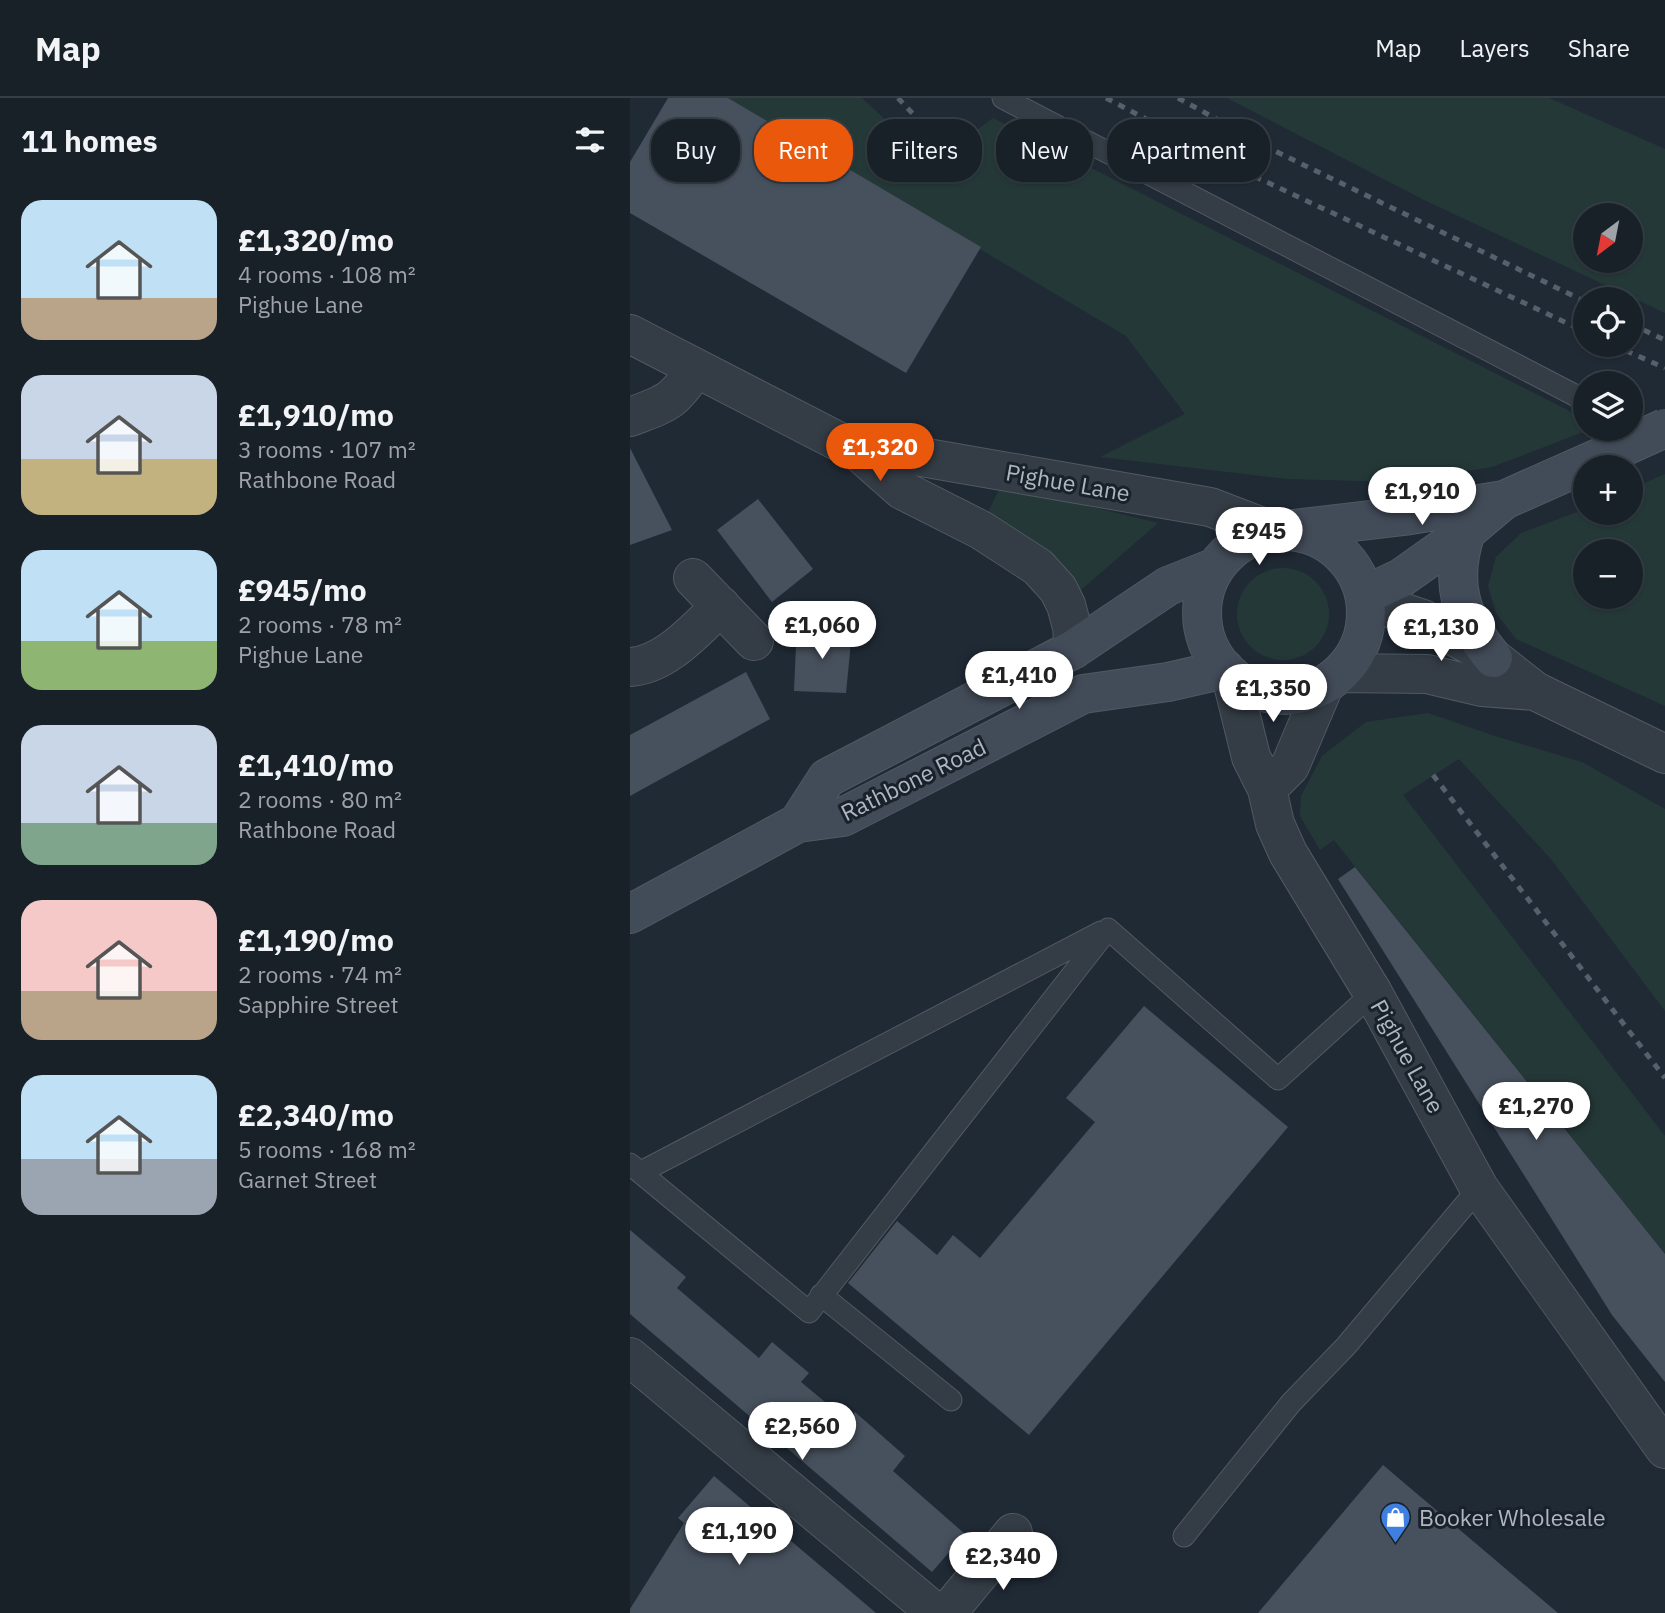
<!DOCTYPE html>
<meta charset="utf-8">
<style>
:root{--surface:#182028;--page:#252d34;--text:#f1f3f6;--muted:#9fa3a8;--line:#363e45;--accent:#ea580c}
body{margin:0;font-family:"IBM Plex Sans",sans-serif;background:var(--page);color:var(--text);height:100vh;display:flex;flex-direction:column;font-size:26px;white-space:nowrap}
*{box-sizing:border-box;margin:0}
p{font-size:23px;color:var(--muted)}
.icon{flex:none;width:38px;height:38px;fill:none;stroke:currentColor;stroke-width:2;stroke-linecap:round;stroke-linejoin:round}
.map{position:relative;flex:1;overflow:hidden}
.sheet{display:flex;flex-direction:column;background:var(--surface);width:630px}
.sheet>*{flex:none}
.banner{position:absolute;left:21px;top:21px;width:665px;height:63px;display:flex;gap:14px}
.needle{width:46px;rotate:212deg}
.buttons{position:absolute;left:943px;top:105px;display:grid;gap:14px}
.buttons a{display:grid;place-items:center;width:70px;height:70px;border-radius:50%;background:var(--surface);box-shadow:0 2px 5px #0004,0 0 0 2px var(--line);font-size:35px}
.price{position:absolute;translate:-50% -60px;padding:0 16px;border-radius:24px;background:#fff;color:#222;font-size:23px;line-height:46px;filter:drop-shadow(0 2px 4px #0008)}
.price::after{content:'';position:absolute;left:50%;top:42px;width:21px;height:16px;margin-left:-10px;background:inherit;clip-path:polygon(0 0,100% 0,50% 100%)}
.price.selected{background:var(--accent);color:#fff}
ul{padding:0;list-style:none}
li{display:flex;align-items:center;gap:21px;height:175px;padding:0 21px}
li span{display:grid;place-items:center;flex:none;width:196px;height:140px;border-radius:21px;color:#555}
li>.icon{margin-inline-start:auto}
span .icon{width:84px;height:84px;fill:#fffc;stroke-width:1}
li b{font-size:30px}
h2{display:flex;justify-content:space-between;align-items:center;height:84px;padding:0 21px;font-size:30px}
.chip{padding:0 24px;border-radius:28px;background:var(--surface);box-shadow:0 2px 5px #0004,0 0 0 2px var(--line);font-size:24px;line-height:63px}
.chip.selected{background:var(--accent);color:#fff}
header{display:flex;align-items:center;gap:42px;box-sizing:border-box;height:98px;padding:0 35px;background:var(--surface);border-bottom:2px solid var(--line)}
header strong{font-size:33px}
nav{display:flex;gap:38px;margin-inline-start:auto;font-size:24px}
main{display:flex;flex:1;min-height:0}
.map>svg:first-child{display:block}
.green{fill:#253838;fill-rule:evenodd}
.building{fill:#47515e}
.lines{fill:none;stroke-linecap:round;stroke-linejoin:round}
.lane-casing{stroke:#515963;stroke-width:23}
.street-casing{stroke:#515963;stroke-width:40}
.secondary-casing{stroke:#515963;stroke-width:40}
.lane{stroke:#343c45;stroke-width:21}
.street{stroke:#343c45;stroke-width:38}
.secondary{stroke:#424b58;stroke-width:38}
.rail{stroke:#56606c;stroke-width:5;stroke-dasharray:7 7;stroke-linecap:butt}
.secondary-bridge-casing{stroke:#515963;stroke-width:40;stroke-linecap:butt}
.secondary-bridge{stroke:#424b58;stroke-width:38}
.labels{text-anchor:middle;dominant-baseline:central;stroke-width:6;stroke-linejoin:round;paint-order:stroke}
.street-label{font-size:23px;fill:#aeb6c2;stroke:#19212a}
.poi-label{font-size:23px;fill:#aeb6c2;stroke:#19212a;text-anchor:start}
</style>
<header>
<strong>Map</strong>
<nav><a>Map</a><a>Layers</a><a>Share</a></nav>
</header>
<main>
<section class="sheet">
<h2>11 homes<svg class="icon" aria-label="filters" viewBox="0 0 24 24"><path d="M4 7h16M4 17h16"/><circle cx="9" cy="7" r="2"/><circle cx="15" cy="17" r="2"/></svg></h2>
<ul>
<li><span style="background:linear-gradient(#bfe0f5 70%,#b9a48a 0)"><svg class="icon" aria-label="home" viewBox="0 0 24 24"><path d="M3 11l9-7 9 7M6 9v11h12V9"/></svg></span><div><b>£1,320/mo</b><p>4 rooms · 108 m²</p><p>Pighue Lane</p></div></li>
<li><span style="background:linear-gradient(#c9d6e8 60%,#c2b280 0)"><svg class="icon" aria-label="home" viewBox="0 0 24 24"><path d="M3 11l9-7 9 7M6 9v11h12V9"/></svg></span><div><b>£1,910/mo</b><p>3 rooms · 107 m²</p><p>Rathbone Road</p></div></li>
<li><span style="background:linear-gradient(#bfe0f5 65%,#8fb573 0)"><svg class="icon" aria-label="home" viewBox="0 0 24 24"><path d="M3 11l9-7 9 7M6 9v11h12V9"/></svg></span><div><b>£945/mo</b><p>2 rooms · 78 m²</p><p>Pighue Lane</p></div></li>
<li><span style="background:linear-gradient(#c9d6e8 70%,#7fa58c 0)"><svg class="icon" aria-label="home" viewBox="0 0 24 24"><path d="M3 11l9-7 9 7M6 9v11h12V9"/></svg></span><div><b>£1,410/mo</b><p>2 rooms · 80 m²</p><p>Rathbone Road</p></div></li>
<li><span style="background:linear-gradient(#f6c9c9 65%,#b9a48a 0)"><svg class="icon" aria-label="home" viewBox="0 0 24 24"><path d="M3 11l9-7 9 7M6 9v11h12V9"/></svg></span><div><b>£1,190/mo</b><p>2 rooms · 74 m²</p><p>Sapphire Street</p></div></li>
<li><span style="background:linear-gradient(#bfe0f5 60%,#9aa5b1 0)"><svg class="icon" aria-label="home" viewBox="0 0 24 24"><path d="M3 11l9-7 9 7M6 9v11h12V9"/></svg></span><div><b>£2,340/mo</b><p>5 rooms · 168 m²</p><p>Garnet Street</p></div></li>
</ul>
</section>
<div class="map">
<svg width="1035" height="1515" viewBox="0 0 1035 1515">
<rect width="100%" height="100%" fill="#202a35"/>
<path class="green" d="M 96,0 L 232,0 L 302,65 L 363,20 L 955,321 L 956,331 L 961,331 L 862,369 L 769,384 L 658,381 L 470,359 L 555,316 L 496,238 Z
M 597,0 L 919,0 L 1035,51 L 1035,215 L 794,102 ZM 1001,117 L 1001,163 L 956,163 L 956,117 Z
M 1035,376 L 1035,608 L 886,541 L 866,515 L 858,488 L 866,459 L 891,435 L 955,411 L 956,415 L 1001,415 L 1001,391 ZM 956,453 L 1001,453 L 1001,499 L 956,499 Z
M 371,387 L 528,425 L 444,498 L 354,423 Z
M607 516a46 46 0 1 1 92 0a46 46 0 1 1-92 0Z
M 798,615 L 865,638 L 952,664 L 1035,711 L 1035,913 L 921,761 L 829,661 L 773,697 L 1035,1038 L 1035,1156 L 704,742 L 690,752 L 670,718 L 671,698 L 692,658 L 736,624 Z"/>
<path class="building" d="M 38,0 L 98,0 L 351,149 L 276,275 L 0,115 L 0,64 Z
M 0,350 L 42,432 L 0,447 Z
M 128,401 L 183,471 L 142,504 L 87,432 Z
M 162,529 L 222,534 L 216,595 L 164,593 L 166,548 L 173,544 Z
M 116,574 L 140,621 L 0,698 L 0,637 Z
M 725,769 L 1035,1156 L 1035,1284 L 982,1217 L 708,781 Z
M 514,908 L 658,1029 L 399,1337 L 218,1185 L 267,1123 L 307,1157 L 323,1137 L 350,1160 L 465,1024 L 436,1000 Z
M 0,1132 L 56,1179 L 47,1190 L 129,1260 L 142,1244 L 179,1275 L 171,1284 L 218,1323 L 225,1314 L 275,1358 L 263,1373 L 335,1436 L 302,1474 L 0,1216 Z
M 753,1367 L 928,1515 L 628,1515 Z
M 84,1378 L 212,1486 L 246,1515 L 0,1515 L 0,1511 L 54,1425 L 48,1420 Z"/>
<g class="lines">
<defs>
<path id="lane" d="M 373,0 L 956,303
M 0,1066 L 179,1214 L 478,831 L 648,981 L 743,895
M 11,1074 L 471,834
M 191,1197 L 321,1302
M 554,1438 L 661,1305 L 716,1248 L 849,1090"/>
<path id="street" d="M 0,236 L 229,354 L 272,392 L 351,432 L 408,469 L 428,491 L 436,507 L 442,529 L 444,551
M 0,319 C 37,305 43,305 65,271
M 229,354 L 274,356 L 580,409 L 643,433
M 63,480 L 124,543
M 736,502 L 793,521 L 863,560 L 905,593 L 1035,656
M 0,569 C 36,567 66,531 91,508
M 712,575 L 797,576 L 852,589 L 905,593
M 601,578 L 621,659 L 637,691 L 645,726 L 658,755 L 743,895 L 849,1090 L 1035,1351
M 637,691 L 660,668 L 694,588
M 0,1259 L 306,1515
M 317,1515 L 383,1435"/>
<path id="secondary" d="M 663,431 L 774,418 L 874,402 L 991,350
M572 515a82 82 0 1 1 164 0a82 82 0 1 1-164 0Z
M 836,434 C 819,484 830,520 863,560
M 735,497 L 771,480 L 836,434 L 874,402
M 168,725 L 197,680 L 444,551 L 538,488 L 586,469
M 0,816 L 168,725 L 213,719 L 453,596 L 538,584 L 595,571"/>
</defs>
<use href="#lane" class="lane-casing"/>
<use href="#street" class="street-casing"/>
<use href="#secondary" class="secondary-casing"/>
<use href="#lane" class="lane"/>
<use href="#street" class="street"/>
<use href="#secondary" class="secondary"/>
<path class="rail" d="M 268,0 L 318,53
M 476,0 L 628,80 L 956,234
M 548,0 L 649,55 L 956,204
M 1001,226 L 1035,242
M 983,247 L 1035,270
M 803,677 L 1035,980"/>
<defs>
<path id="secondary-bridge" d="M 991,350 L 1035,330"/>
</defs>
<use href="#secondary-bridge" class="secondary-bridge-casing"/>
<use href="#secondary-bridge" class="secondary-bridge"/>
</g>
<defs>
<symbol id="shop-pin" viewBox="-11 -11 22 30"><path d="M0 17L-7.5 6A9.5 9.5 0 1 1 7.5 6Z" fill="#3f7fe0" stroke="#19212a"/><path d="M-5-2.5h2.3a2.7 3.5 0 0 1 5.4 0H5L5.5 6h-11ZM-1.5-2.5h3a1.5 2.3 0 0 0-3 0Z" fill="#fff"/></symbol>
</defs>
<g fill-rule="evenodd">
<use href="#shop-pin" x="748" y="1402" width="35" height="47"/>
</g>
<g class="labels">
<g class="street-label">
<text transform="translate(438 384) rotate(10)">Pighue Lane</text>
<text transform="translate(283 681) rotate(-26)">Rathbone Road</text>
<text transform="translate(778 958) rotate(61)">Pighue Lane</text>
</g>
<g class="poi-label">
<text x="789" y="1419">Booker Wholesale</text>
</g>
</g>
</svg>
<div class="buttons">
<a><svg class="needle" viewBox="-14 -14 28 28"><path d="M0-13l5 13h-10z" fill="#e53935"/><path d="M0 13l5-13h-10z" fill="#9fa3a8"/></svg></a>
<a><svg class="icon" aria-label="locate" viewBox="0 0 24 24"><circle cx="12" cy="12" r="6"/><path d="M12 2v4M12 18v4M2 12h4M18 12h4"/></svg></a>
<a><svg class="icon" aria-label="layers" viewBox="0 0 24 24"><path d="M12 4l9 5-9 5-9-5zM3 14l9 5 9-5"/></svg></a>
<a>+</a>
<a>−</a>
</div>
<b class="price selected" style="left:250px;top:385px">£1,320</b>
<b class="price" style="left:792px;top:429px">£1,910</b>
<b class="price" style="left:629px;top:469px">£945</b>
<b class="price" style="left:192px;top:563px">£1,060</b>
<b class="price" style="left:811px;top:565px">£1,130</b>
<b class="price" style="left:389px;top:613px">£1,410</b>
<b class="price" style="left:643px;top:626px">£1,350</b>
<b class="price" style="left:906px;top:1044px">£1,270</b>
<b class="price" style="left:172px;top:1364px">£2,560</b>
<b class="price" style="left:109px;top:1469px">£1,190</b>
<b class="price" style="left:373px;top:1494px">£2,340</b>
<div class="banner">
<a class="chip">Buy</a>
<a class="chip selected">Rent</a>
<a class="chip">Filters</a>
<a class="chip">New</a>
<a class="chip">Apartment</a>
</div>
</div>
</main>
